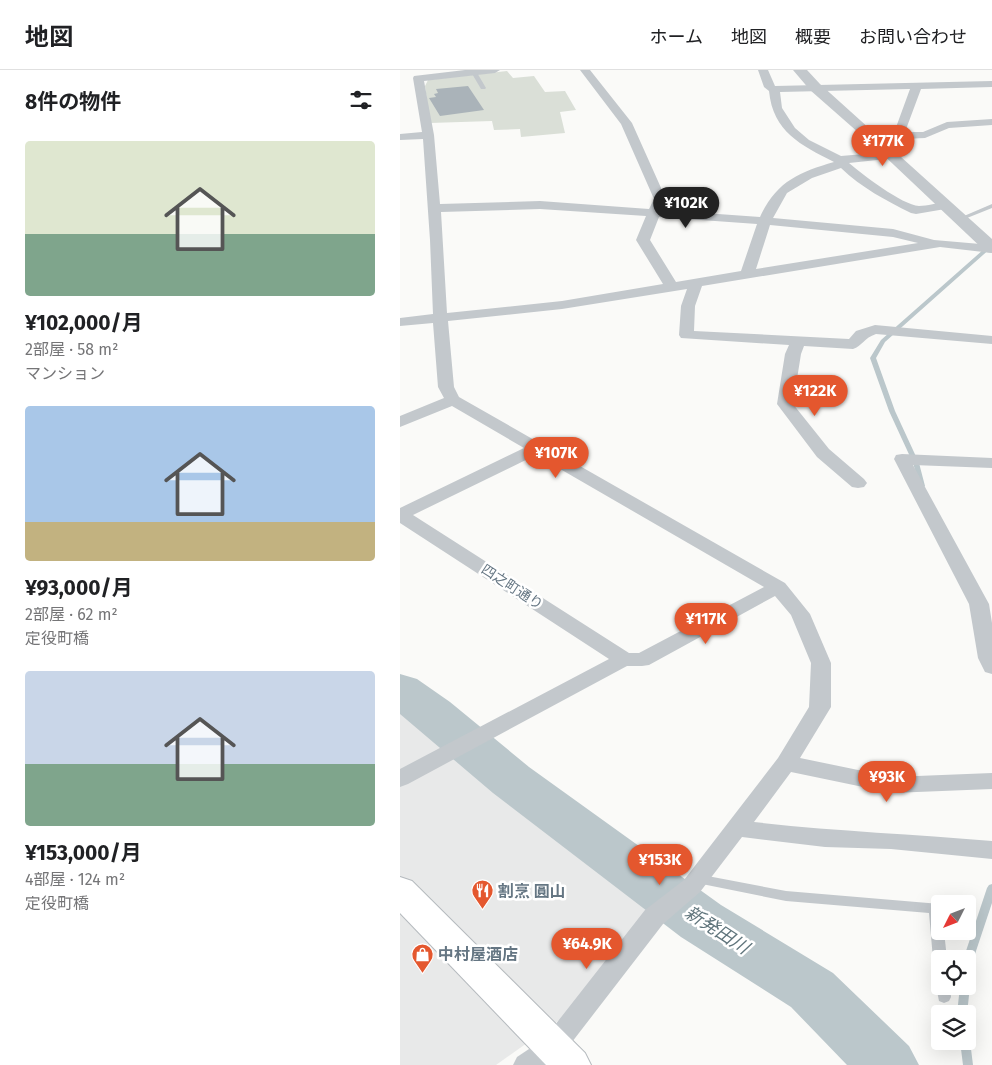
<!DOCTYPE html>
<html lang="ja">
<meta charset="utf-8">
<style>
:root{--surface:#fff;--page:#f2f2f2;--text:#202124;--muted:#757577;--line:#e0e0e0;--accent:#e4572e}
body{margin:0;font-family:"Fira Sans","Noto Sans JP",sans-serif;background:var(--page);color:var(--text);height:100vh;display:flex;flex-direction:column;font-size:19px;white-space:nowrap}
*{box-sizing:border-box;margin:0}
p{font-size:16px;color:var(--muted)}
.icon{flex:none;width:28px;height:28px;fill:none;stroke:currentColor;stroke-width:2;stroke-linecap:round;stroke-linejoin:round}
.map{position:relative;flex:1;overflow:hidden}
.drawer{display:flex;flex-direction:column;background:var(--surface);width:400px}
.drawer>*{flex:none}
.needle{width:32px;rotate:228deg}
.tools{position:absolute;left:531px;top:825px;display:grid;gap:10px}
.tools a{display:grid;place-items:center;width:45px;height:45px;border-radius:5px;background:var(--surface);box-shadow:0 5px 20px #0002;font-size:25px}
.price{position:absolute;translate:-50% -42px;padding:0 11px;border-radius:18px;background:var(--accent);color:#fff;font-size:16px;line-height:32px;filter:drop-shadow(0 1px 2px #0008)}
.price::after{content:'';position:absolute;left:50%;top:30px;width:15px;height:11px;margin-left:-8px;background:inherit;clip-path:polygon(0 0,100% 0,50% 100%)}
.price.current{background:#222;color:#fff}
ul{padding:0;list-style:none}
li{display:grid;align-content:center;gap:10px;height:265px;padding:0 25px}
li span{display:grid;place-items:center;height:155px;border-radius:5px;color:#555}
li>.icon{margin-inline-start:auto}
span .icon{width:90px;height:90px;fill:#fffc;stroke-width:1}
li b{font-size:21px}
h2{display:flex;justify-content:space-between;align-items:center;height:60px;padding:0 25px;font-size:21px}
header{display:flex;align-items:center;gap:30px;box-sizing:border-box;height:70px;padding:0 25px;background:var(--surface);border-bottom:1px solid var(--line)}
header strong{font-size:24px}
nav{display:flex;gap:28px;margin-inline-start:auto;font-size:18px}
main{display:flex;flex:1;min-height:0}
.map>svg:first-child{display:block}
.built{fill:#e8e9e9}
.green{fill:#dadfd7}
.lines{fill:none;stroke-linecap:round;stroke-linejoin:round}
.stream{fill:#bbc7cb;fill-rule:evenodd}
.river{fill:#bbc7cb;fill-rule:evenodd}
.building{fill:#aab3b9}
.primary-casing{stroke:#b5babe;stroke-width:2}
.service{fill:#c3c8cc;fill-rule:evenodd}
.minor{fill:#c3c8cc;fill-rule:evenodd}
.tertiary{fill:#c3c8cc;fill-rule:evenodd}
.primary{fill:#fff;fill-rule:evenodd}
.labels{text-anchor:middle;dominant-baseline:central;stroke-width:5;stroke-linejoin:round;paint-order:stroke}
.street-label{font-size:14px;fill:#657683;stroke:#fff}
.near-poi-label{font-size:16px;font-weight:bold;fill:#657683;stroke:#fff;text-anchor:start}
.near-water-label{font-size:18px;font-style:italic;fill:#60757c;stroke:#fff}
</style>
<header>
<strong>地図</strong>
<nav><a>ホーム</a><a>地図</a><a>概要</a><a>お問い合わせ</a></nav>
</header>
<main>
<section class="drawer">
<h2>8件の物件<svg class="icon" aria-label="filters" viewBox="0 0 24 24"><path d="M4 7h16M4 17h16"/><circle cx="9" cy="7" r="2"/><circle cx="15" cy="17" r="2"/></svg></h2>
<ul>
<li><span style="background:linear-gradient(#dfe7d0 60%,#7fa58c 0)"><svg class="icon" aria-label="home" viewBox="0 0 24 24"><path d="M3 11l9-7 9 7M6 9v11h12V9"/></svg></span><div><b>¥102,000/月</b><p>2部屋 · 58 m²</p><p>マンション</p></div></li>
<li><span style="background:linear-gradient(#a9c7e8 75%,#c2b280 0)"><svg class="icon" aria-label="home" viewBox="0 0 24 24"><path d="M3 11l9-7 9 7M6 9v11h12V9"/></svg></span><div><b>¥93,000/月</b><p>2部屋 · 62 m²</p><p>定役町橋</p></div></li>
<li><span style="background:linear-gradient(#c9d6e8 60%,#7fa58c 0)"><svg class="icon" aria-label="home" viewBox="0 0 24 24"><path d="M3 11l9-7 9 7M6 9v11h12V9"/></svg></span><div><b>¥153,000/月</b><p>4部屋 · 124 m²</p><p>定役町橋</p></div></li>
</ul>
</section>
<div class="map">
<svg width="592" height="995" viewBox="0 0 592 995">
<rect width="100%" height="100%" fill="#fafaf8"/>
<path class="built" d="M 0,630 L 259,835 L 168,944 L 96,995 L 0,995 Z"/>
<path class="green" d="M 107,1 L 113,8 L 134,6 L 145,22 L 165,21 L 176,40 L 160,42 L 165,63 L 121,67 L 120,59 L 94,60 L 92,51 L 30,53 L 25,16 L 28,10 Z"/>
<g class="lines">
<path class="stream" d="M 592,172 L 592,177 L 485,272 L 476,288 L 495,341 L 519,393 L 525,416 L 522,418 L 520,417 L 513,393 L 489,341 L 470,288 L 481,270 Z
M 592,814 L 592,833 L 576,881 L 573,902 L 572,905 L 568,906 L 568,889 L 565,889 L 566,881 L 587,818 L 589,815 Z
M 568,913 L 570,916 L 567,944 L 557,944 L 560,916 L 568,916 Z
M 568,967 L 570,971 L 573,995 L 563,995 L 560,971 L 568,971 Z"/>
<path class="river" d="M 0,604 L 17,609 L 50,632 L 129,697 L 321,835 L 433,903 L 509,976 L 519,995 L 447,995 L 391,937 L 281,867 L 93,723 L 0,644 Z"/>
</g>
<path class="building" d="M 68,16 L 84,40 L 40,46 L 29,28 L 36,27 L 34,24 L 38,23 L 36,19 Z"/>
<g class="lines">
<defs>
<path id="primary" d="M 0,807 L 12,811 L 185,983 L 191,995 L 146,995 L 0,843 Z"/>
</defs>
<use href="#primary" class="primary-casing"/>
<path class="service" d="M 72,1 L 76,1 L 86,18 L 85,19 L 81,19 L 71,2 Z
M 592,134 L 592,138 L 562,150 L 557,149 Z
M 297,804 L 386,821 L 540,834 L 540,861 L 544,861 L 547,889 L 540,889 L 540,894 L 535,893 L 533,889 L 529,843 L 386,831 L 292,812 L 291,809 L 292,806 Z
M 540,911 L 540,916 L 550,916 L 551,927 L 549,931 L 544,933 L 539,931 L 536,916 Z"/>
<path class="minor" d="M 65,0 L 100,0 L 95,3 L 24,11 L 34,65 L 40,134 L 140,131 L 249,139 L 254,129 L 221,54 L 180,0 L 190,0 L 232,53 L 266,129 L 262,140 L 360,147 C 376,112 399,102 434,92 C 401,75 373,62 369,21 L 364,17 L 358,0 L 368,0 L 375,16 L 592,11 L 592,17 L 521,19 L 505,62 L 523,62 L 547,52 L 592,49 L 592,55 L 549,58 L 525,68 L 503,69 L 496,88 L 449,93 C 462,104 502,135 519,136 C 527,136 538,133 546,131 L 552,135 L 551,138 L 516,144 L 511,143 C 485,130 462,118 441,98 L 412,108 L 387,123 L 373,148 L 493,159 L 534,170 L 592,175 L 592,183 L 540,177 L 302,216 L 295,236 L 294,261 L 449,269 L 456,261 L 475,255 L 592,266 L 592,274 L 476,264 C 464,268 462,276 453,279 L 404,276 L 401,284 L 393,334 L 429,379 L 464,409 L 467,413 L 464,417 L 458,418 L 452,417 L 417,387 L 377,334 L 385,284 L 389,275 L 281,268 L 279,265 L 281,236 L 287,219 L 162,239 L 48,251 L 54,317 L 59,327 L 385,513 L 410,544 L 431,593 L 431,637 L 400,688 L 492,707 L 592,703 L 592,719 L 492,723 L 391,702 L 354,752 C 433,761 512,764 592,771 L 592,789 L 491,779 L 425,777 L 342,767 L 300,822 L 263,854 L 162,985 L 148,995 L 113,995 L 117,987 L 144,969 L 245,840 L 284,810 L 378,688 L 409,637 L 411,593 L 391,545 L 375,526 L 249,595 L 242,596 L 227,596 L 8,714 L 0,717 L 0,699 L 209,589 L 0,453 L 0,438 L 124,378 L 52,336 L 0,357 L 0,346 L 44,328 L 38,317 L 33,253 L 0,256 L 0,248 L 33,244 L 30,170 L 23,69 L 0,70 L 0,64 L 22,62 L 13,8 L 14,6 ZM 510,19 L 487,82 L 441,86 L 409,70 L 395,58 L 382,38 L 380,22 ZM 140,139 L 246,146 L 236,170 L 263,214 L 162,231 L 47,243 L 41,142 ZM 259,147 L 357,154 L 341,201 L 276,212 L 250,170 ZM 370,155 L 493,167 L 518,173 L 356,199 ZM 136,385 L 364,517 L 239,583 L 229,583 L 13,445 Z
M 502,384 L 592,388 L 592,398 L 513,395 L 589,534 L 592,553 L 592,604 L 585,602 L 578,588 L 569,534 L 494,389 L 496,385 Z"/>
<path class="tertiary" d="M 393,0 L 407,0 L 420,14 L 592,169 L 592,183 L 586,182 L 476,78 L 410,20 Z"/>
<use href="#primary" class="primary"/>
</g>
<defs>
<symbol id="restaurant-pin" viewBox="-11 -11 22 30"><path d="M0 17L-7.5 6A9.5 9.5 0 1 1 7.5 6Z" fill="#e4572e" stroke="#fff"/><path d="M-5-6h1v4h1v-4h1v4h1v-4h1v5L-1.5 .5V6h-2V.5L-5-1ZM5-6V6H3V1.5H1.5Q1.5-4 5-6Z" fill="#fff"/></symbol>
<symbol id="shop-pin" viewBox="-11 -11 22 30"><path d="M0 17L-7.5 6A9.5 9.5 0 1 1 7.5 6Z" fill="#e4572e" stroke="#fff"/><path d="M-5-2.5h2.3a2.7 3.5 0 0 1 5.4 0H5L5.5 6h-11ZM-1.5-2.5h3a1.5 2.3 0 0 0-3 0Z" fill="#fff"/></symbol>
</defs>
<g fill-rule="evenodd">
<use href="#restaurant-pin" x="70" y="808" width="25" height="34"/>
<use href="#shop-pin" x="10" y="872" width="25" height="34"/>
</g>
<g class="labels">
<g class="street-label">
<text transform="translate(112 517) rotate(33)">四之町通り</text>
</g>
<g class="near-poi-label">
<text x="98" y="821">割烹 圓山</text>
<text x="38" y="884">中村屋酒店</text>
</g>
<g class="near-water-label">
<text transform="translate(317 860) rotate(33)">新発田川</text>
</g>
</g>
</svg>
<div class="tools">
<a><svg class="needle" viewBox="-14 -14 28 28"><path d="M0-13l5 13h-10z" fill="#e53935"/><path d="M0 13l5-13h-10z" fill="#757577"/></svg></a>
<a><svg class="icon" aria-label="locate" viewBox="0 0 24 24"><circle cx="12" cy="12" r="6"/><path d="M12 2v4M12 18v4M2 12h4M18 12h4"/></svg></a>
<a><svg class="icon" aria-label="layers" viewBox="0 0 24 24"><path d="M12 4l9 5-9 5-9-5zM3 14l9 5 9-5"/></svg></a>
</div>
<b class="price" style="left:483px;top:97px">¥177K</b>
<b class="price current" style="left:286px;top:159px">¥102K</b>
<b class="price" style="left:415px;top:347px">¥122K</b>
<b class="price" style="left:156px;top:409px">¥107K</b>
<b class="price" style="left:306px;top:575px">¥117K</b>
<b class="price" style="left:487px;top:733px">¥93K</b>
<b class="price" style="left:260px;top:816px">¥153K</b>
<b class="price" style="left:187px;top:900px">¥64.9K</b>
</div>
</main>
